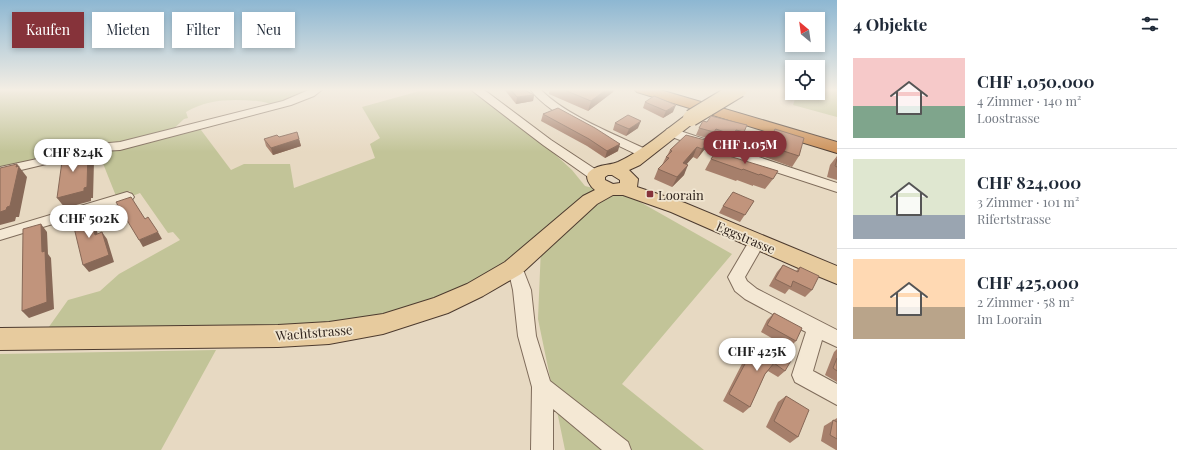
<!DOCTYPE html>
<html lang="de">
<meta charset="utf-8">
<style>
:root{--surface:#fff;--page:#f2f2f3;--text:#1f2937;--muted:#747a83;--line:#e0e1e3;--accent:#86333a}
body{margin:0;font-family:"Playfair Display",serif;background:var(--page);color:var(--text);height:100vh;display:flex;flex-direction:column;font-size:15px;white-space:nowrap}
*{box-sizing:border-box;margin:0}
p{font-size:13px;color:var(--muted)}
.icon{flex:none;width:22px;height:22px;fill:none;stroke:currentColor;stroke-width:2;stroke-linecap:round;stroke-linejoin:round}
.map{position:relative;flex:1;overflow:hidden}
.details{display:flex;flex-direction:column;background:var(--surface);width:340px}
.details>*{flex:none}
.top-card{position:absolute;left:12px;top:12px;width:380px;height:36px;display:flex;gap:8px}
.needle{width:26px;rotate:331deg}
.fabs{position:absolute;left:785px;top:12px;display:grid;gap:8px}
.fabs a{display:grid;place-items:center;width:40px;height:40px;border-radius:0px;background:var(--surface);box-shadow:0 2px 6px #0003;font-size:20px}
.price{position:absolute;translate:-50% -34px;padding:0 9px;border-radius:14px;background:#fff;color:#222;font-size:13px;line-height:26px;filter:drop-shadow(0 1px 2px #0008)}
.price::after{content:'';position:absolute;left:50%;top:24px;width:12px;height:9px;margin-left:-6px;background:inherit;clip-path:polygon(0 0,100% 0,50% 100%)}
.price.active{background:var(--accent);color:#fff}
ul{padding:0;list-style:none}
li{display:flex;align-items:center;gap:12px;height:100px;padding:0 16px}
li+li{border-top:1px solid var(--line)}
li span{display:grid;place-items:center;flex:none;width:112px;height:80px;border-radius:0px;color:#555}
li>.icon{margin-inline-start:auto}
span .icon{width:48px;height:48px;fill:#fffc;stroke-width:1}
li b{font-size:17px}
h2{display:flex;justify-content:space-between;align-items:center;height:48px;padding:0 16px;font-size:17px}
.chip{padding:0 14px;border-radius:0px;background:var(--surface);box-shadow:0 2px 6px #0003;font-size:14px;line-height:36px}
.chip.active{background:var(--accent);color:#fff}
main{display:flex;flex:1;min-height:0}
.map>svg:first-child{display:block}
.green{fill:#c2c498}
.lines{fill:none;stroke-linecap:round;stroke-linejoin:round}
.minor-casing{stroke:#7f6c5b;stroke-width:2}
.major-casing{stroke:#4d3b2f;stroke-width:2}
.highway-casing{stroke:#4d3b2f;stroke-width:2}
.minor{fill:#f4e8d4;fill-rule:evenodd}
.major{fill:#e7cb9e;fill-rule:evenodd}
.highway{fill:#cd935c;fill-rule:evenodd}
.major-bridge-casing{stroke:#4d3b2f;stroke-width:18;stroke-linecap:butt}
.major-bridge{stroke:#e7cb9e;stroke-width:16}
.wall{fill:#a67f6b}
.shaded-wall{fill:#876857}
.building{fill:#c1947c;stroke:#876857}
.poi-dot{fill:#86333a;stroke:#f0e5d0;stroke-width:1.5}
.labels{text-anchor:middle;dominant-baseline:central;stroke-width:3.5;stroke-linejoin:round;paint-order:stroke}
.poi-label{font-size:13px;fill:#31251e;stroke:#f0e5d0;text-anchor:start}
.street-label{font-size:13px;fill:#31251e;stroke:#f0e5d0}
</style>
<main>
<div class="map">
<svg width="837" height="450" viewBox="0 0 837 450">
<rect width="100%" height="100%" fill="#e7d9c2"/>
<path class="green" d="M 0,89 L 314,89 C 307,94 288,103 278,104 C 271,105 263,101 257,101 C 231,99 208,99 186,112 L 188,118 L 184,119 L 170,132 L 0,169 Z
M 427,89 L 467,89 L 500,104 L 572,170 L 585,186 L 633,198 L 732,254 L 622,384 L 704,450 L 565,450 L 538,319 L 541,247 L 526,243 L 520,254 L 478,282 L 415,309 L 339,326 L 46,331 L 68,300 L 100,291 L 119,274 L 180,240 L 173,232 L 168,233 L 140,193 L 130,197 L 129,194 L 131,193 L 130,191 L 116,196 L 98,151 L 198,126 L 231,170 L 244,164 L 290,164 L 294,188 L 375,158 L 370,144 L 380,138 L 362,107 Z
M 818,89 L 837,89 L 837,117 L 793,105 L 797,93 L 818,93 Z
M 216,350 L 161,450 L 0,450 L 0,354 Z"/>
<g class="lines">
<defs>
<path id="minor" d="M 311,89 L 323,89 L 314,96 L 291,105 L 120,150 L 101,151 L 0,175 L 0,167 L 88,148 L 99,144 L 120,142 L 283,101 Z
M 470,89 L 482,89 L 487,92 L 551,140 L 601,173 L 603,176 L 601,179 L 596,180 L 591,179 L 543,145 Z
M 530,89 L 540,89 C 565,115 616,135 648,150 L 650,153 L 648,156 L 640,156 C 608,140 550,117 530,89 Z
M 671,128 L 837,183 L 837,192 L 693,145 L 667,135 L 665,132 L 667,129 Z
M 127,192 L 132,194 L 134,197 L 132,200 L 0,240 L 0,230 Z
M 757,236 L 763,238 L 765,242 L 745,277 L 747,281 L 757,289 L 837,330 L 837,347 L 822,340 L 813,371 L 837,384 L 837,405 L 795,382 L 792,375 L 806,332 L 745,299 L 735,291 L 728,277 L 751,238 Z
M 518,270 L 524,272 L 531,290 L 536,336 L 550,381 L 628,442 L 631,450 L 602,450 L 553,409 L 553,450 L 531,450 L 532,387 L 518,336 L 513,290 L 510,277 L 512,272 Z"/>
<path id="major" d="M 691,113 L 696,115 L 699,118 L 696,121 L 640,165 L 629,170 L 638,179 L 637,187 L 685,203 L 837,266 L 837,284 L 803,270 L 671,212 L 623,195 L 613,195 L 597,204 L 521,274 L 483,296 L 448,313 L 383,334 L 329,344 L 278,347 L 0,350 L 0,328 L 278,325 L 329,322 L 383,314 L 434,298 L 467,284 L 505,262 L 583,196 L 595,190 C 590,186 584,177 589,172 C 597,164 608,166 618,162 C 642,151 664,131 686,115 ZM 608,175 L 612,175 L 620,180 L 620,183 L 613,184 L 605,180 L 605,177 Z"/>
<path id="highway" d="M 634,89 L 657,89 L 837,142 L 837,153 L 637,92 Z"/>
</defs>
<use href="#minor" class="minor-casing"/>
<use href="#major" class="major-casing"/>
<use href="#highway" class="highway-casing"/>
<use href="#minor" class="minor"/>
<use href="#major" class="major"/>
<use href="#highway" class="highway"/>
<defs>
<path id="major-bridge" d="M 691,118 L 739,89"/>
</defs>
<use href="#major-bridge" class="major-bridge-casing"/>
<use href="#major-bridge" class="major-bridge"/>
</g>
<path class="wall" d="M 504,89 L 523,89 L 534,95 L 533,101 L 516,104 Z
M 550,89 L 614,89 L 613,92 L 588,111 L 549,94 Z
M 645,102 L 673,112 L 663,118 L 643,108 Z
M 543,114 L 618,151 L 605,158 L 587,146 L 541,121 Z
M 707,122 L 747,125 L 740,139 L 732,137 L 730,141 L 712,136 L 710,139 L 696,135 L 699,128 Z
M 615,123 L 638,128 L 626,136 L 613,130 Z
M 775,129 L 799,156 L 792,167 L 762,156 L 768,140 Z
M 686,135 L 704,150 L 697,159 L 693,157 L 686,164 L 684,175 L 672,187 L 654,179 L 658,169 L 662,165 L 666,157 L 668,154 L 670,150 Z
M 279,137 L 299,139 L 301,146 L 273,155 L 266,146 L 264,139 Z
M 716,152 L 773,179 L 765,189 L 753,185 L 753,186 L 737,180 L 736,181 L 705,170 L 711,159 Z
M 837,156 L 837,180 L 827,177 L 830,165 Z
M 754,201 L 740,222 L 719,213 L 723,206 Z
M 783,265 L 796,271 L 800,267 L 812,290 L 805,297 L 789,289 L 785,294 L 769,286 L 777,272 Z
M 774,313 L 796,341 L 789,348 L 761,332 L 767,320 Z
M 754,347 L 785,371 L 778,377 L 768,371 L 765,374 L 750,407 L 743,413 L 723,401 L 747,354 Z
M 837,349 L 837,382 L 825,375 L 834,352 Z
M 786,396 L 798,437 L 790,443 L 766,427 L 778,402 Z
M 837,418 L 837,450 L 836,450 L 821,441 L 824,426 Z"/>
<path class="shaded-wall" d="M 607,89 L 614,89 L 613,92 L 588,111 L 591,101 Z
M 534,95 L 533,101 L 516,104 L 517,97 Z
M 676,105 L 673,112 L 663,118 L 666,111 Z
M 641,121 L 638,128 L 626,136 L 629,129 Z
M 299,139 L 301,146 L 273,155 L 271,148 Z
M 709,141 L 704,150 L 697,159 L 702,149 Z
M 620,144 L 618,151 L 605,158 L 607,151 Z
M 697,147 L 693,157 L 679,173 L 683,163 Z
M 86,149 L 88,152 L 88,151 L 94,161 L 93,198 L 91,198 L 91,201 L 65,208 L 57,198 L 86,151 Z
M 17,164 L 27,177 L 19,217 L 16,217 L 15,221 L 0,225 L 0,212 Z
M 688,165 L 684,175 L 672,187 L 677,177 Z
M 88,210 L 93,217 L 100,242 L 95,235 Z
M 41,224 L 47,232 L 48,254 L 51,258 L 54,309 L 29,318 L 22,311 Z
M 102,232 L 107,239 L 114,262 L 89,272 L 83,265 Z
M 158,232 L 162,239 L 143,247 L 139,240 Z"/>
<path class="building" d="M 510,89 L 523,89 L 534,95 L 517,97 Z
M 562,89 L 607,89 L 591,101 Z
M 654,96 L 676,105 L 666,111 L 645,102 Z
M 558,108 L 595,128 L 620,144 L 607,151 L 589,139 L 543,114 Z
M 628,115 L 641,121 L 629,129 L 615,123 Z
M 711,116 L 747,125 L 744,132 L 736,130 L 733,135 L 716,129 L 714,132 L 699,128 L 703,121 L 707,122 Z
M 775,129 L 804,138 L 799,156 L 768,146 Z
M 297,132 L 299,139 L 271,148 L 264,139 L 277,135 L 279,137 Z
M 686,135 L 709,141 L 702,149 L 697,147 L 683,163 L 688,165 L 677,177 L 658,169 L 669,158 L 666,157 L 672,151 L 670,150 Z
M 86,149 L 86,151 L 88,151 L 87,187 L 84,188 L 84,191 L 57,198 L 63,154 Z
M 716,152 L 778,171 L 773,179 L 760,174 L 759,175 L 743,169 L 742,170 L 711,159 Z
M 837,159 L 837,167 L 835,166 Z
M 17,164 L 16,167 L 19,166 L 10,206 L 7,207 L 6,210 L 0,212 L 0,168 Z
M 733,192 L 754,201 L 745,215 L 723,206 Z
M 131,197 L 145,219 L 148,217 L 158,232 L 139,240 L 116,202 Z
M 88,210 L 95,235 L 102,232 L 109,255 L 83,265 L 71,215 Z
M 41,224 L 42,252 L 45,251 L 47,302 L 22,311 L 23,229 Z
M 783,265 L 798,272 L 800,267 L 819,276 L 812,290 L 793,281 L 791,287 L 775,279 Z
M 774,313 L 802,328 L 796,341 L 767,325 Z
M 754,347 L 773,347 L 792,359 L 785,371 L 774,363 L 765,374 L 750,407 L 729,394 Z
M 837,358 L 837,371 L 833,368 Z
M 786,396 L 809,410 L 798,437 L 774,421 Z
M 833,420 L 837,422 L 837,439 L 830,435 Z"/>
<linearGradient id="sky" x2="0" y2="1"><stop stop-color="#8db7d2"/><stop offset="0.59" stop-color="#f4eee4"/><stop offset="1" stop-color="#f4eee4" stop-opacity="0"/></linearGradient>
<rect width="837" height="152" fill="url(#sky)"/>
<rect class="poi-dot" x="646" y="190" width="8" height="8" rx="2"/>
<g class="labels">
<g class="poi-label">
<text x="658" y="194">Loorain</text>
</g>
<g class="street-label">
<text transform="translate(746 237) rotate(23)">Eggstrasse</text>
<text transform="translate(314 332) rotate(-5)">Wachtstrasse</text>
</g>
</g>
</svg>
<div class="fabs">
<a><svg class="needle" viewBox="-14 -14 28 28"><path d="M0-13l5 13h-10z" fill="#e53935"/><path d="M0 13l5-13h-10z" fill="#747a83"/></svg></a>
<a><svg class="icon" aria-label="locate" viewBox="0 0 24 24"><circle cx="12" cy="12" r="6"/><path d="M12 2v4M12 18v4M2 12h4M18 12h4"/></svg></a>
</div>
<b class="price active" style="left:745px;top:165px">CHF 1.05M</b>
<b class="price" style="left:73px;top:173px">CHF 824K</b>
<b class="price" style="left:89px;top:239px">CHF 502K</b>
<b class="price" style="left:757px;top:372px">CHF 425K</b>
<div class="top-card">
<a class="chip active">Kaufen</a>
<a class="chip">Mieten</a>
<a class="chip">Filter</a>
<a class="chip">Neu</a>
</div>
</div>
<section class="details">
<h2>4 Objekte<svg class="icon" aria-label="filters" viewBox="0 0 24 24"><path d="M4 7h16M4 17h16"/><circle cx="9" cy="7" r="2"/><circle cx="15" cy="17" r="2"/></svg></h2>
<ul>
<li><span style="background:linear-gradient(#f6c9c9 60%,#7fa58c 0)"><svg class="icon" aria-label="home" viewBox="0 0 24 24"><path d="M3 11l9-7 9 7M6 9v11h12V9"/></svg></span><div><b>CHF 1,050,000</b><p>4 Zimmer · 140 m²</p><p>Loostrasse</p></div></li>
<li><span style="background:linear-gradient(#dfe7d0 70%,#9aa5b1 0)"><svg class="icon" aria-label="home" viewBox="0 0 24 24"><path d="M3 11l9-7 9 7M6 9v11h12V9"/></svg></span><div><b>CHF 824,000</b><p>3 Zimmer · 101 m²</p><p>Rifertstrasse</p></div></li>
<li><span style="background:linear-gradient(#ffd9b3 60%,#b9a48a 0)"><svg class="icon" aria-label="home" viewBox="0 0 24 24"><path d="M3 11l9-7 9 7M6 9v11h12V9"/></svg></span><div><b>CHF 425,000</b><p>2 Zimmer · 58 m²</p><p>Im Loorain</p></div></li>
</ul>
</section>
</main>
